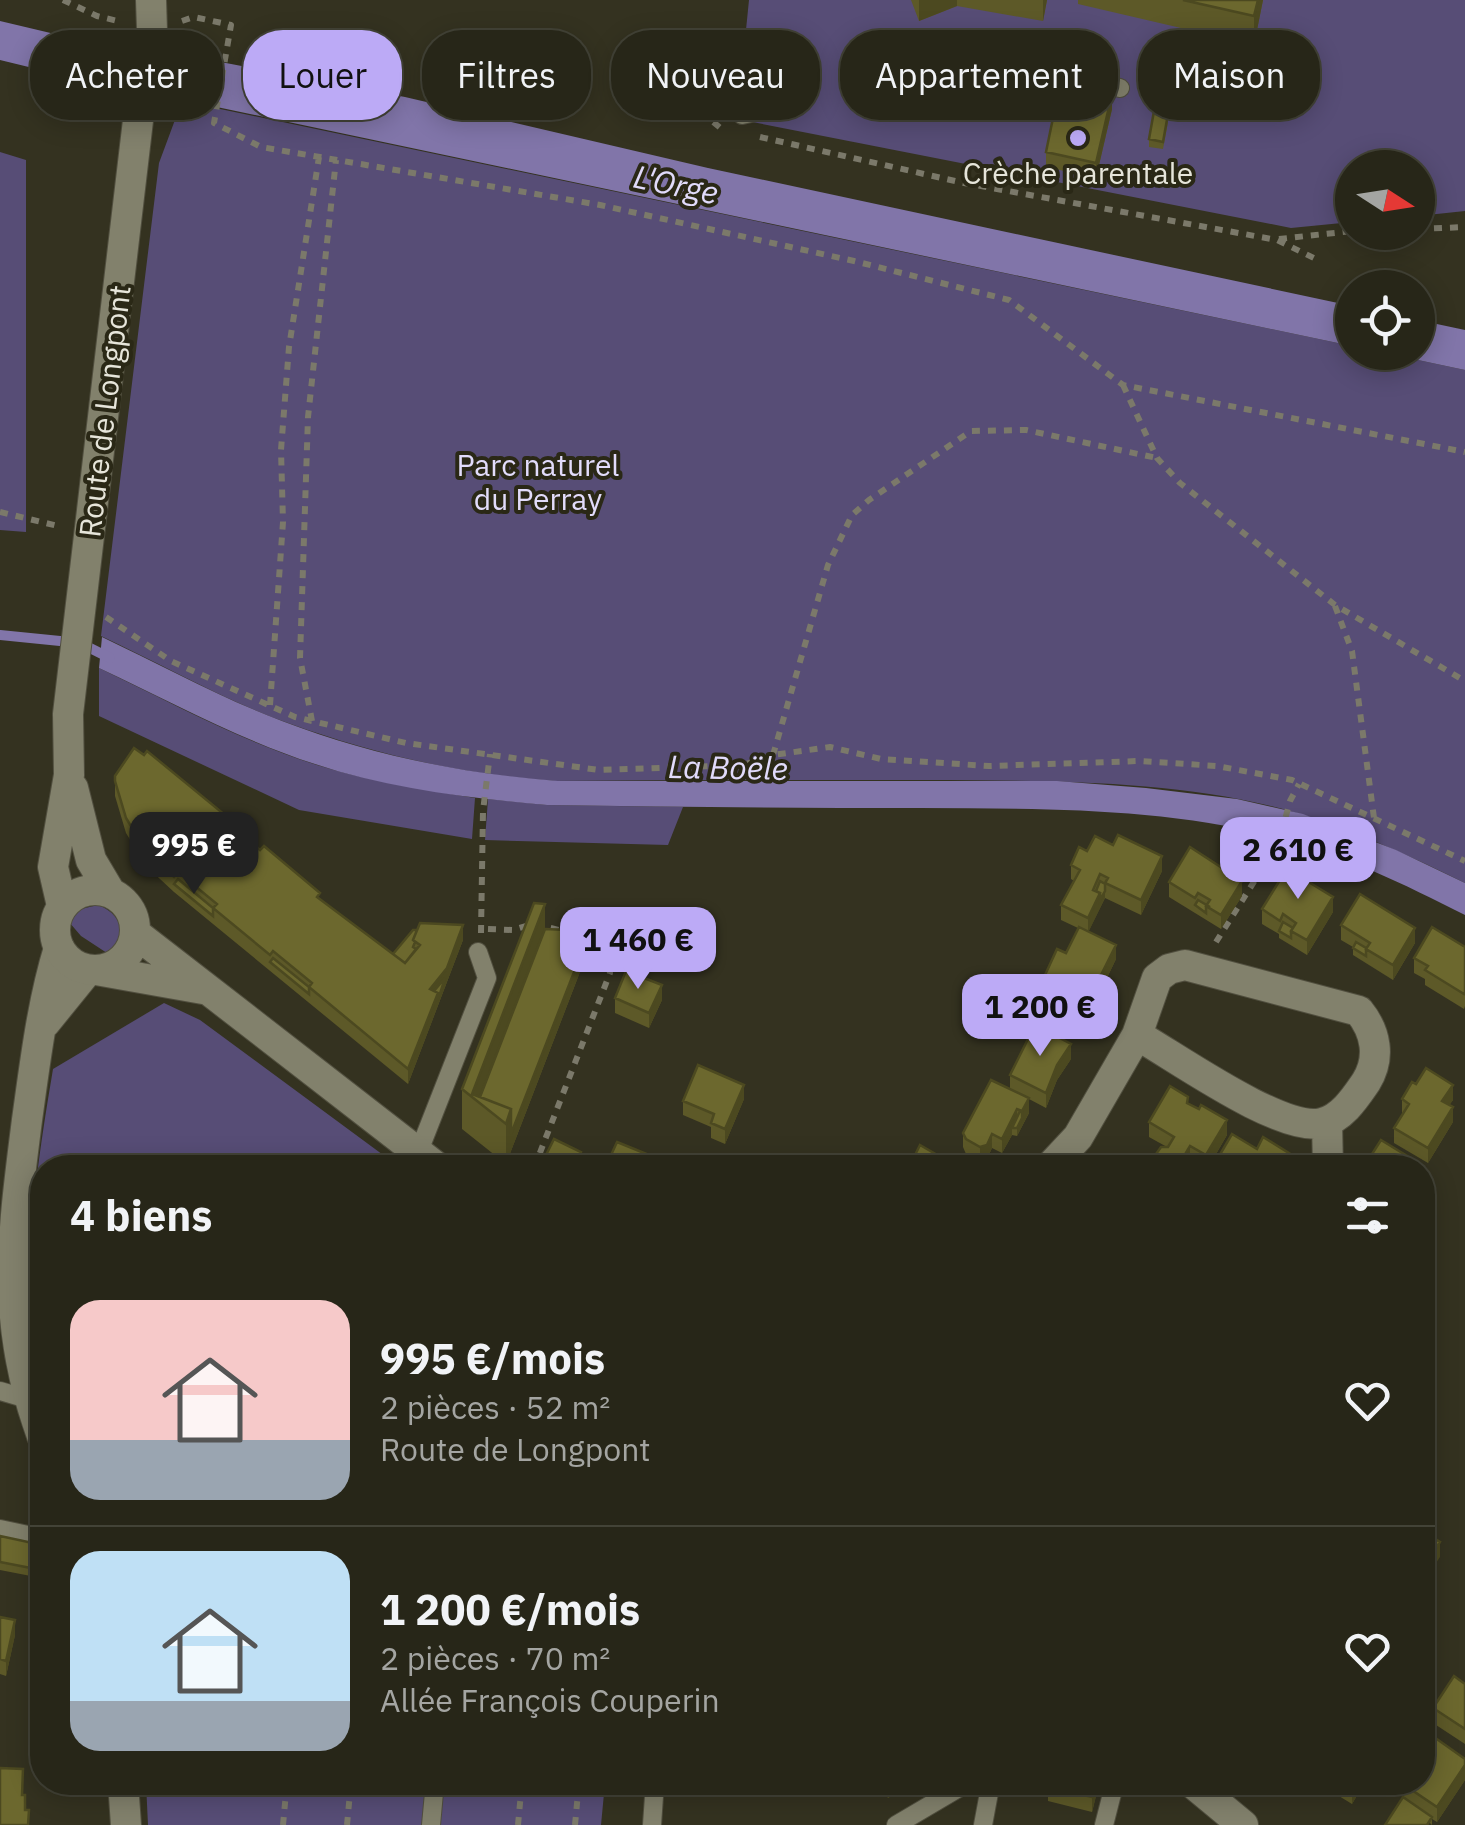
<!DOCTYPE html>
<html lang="fr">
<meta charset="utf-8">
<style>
:root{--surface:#272618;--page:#2f2e21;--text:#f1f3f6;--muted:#a4a5a2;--line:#434337;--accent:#bcaaf6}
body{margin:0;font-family:"IBM Plex Sans",sans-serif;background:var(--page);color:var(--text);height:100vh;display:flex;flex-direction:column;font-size:38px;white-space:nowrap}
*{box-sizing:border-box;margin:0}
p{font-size:32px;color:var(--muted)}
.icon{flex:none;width:55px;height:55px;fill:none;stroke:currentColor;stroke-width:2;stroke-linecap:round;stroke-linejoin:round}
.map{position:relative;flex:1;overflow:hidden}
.drawer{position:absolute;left:30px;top:1155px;width:1405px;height:640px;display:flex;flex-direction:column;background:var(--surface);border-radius:40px;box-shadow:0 5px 25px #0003,0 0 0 2px var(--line)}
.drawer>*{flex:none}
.hud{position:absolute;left:30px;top:30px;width:1405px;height:90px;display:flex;gap:20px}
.needle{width:65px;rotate:102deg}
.buttons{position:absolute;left:1335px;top:150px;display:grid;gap:20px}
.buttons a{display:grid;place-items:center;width:100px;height:100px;border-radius:50%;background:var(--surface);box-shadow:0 5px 25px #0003,0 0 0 2px var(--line);font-size:50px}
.price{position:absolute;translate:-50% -85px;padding:0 22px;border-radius:20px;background:var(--accent);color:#111;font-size:32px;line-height:65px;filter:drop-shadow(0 2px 5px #0008)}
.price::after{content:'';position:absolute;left:50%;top:60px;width:30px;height:22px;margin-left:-15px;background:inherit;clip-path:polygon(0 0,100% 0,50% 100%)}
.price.selected{background:#222;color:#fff}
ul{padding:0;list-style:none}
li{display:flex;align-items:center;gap:30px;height:250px;padding:0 40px}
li+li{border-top:2px solid var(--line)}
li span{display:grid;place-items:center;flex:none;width:280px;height:200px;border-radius:30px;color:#555}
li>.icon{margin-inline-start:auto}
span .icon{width:120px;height:120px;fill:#fffc;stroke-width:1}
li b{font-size:42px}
h2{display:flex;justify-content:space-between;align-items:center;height:120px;padding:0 40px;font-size:42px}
.chip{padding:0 35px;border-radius:40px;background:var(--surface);box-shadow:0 5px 25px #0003,0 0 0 2px var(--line);font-size:35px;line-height:90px}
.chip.selected{background:var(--accent);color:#111}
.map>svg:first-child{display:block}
.green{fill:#574d76}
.water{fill:#8175a9}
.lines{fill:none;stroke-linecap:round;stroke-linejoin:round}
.stream{stroke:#8175a9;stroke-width:10}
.lane-casing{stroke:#514f3f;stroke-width:20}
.street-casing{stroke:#514f3f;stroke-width:32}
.secondary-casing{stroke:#514f3f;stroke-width:32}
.path{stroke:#7b796a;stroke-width:6;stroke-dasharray:8 8;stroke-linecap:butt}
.lane{stroke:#82816c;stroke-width:18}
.street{stroke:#82816c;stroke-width:30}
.secondary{stroke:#82816c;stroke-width:30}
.wall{fill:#5d5928}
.shaded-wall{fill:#4c4920}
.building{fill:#6c682e;stroke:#4c4920;stroke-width:2.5}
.poi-dot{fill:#bcaaf6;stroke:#2a2816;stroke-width:4}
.labels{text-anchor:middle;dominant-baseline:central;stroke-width:8;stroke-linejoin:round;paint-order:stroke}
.poi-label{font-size:30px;fill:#e6e5da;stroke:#2a2816}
.street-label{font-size:30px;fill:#e6e5da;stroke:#2a2816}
.park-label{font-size:30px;fill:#e2dcfb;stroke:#2a2816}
.water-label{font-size:32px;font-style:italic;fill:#e1dbfb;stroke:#2a2816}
</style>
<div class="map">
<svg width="1465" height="1825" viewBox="0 0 1465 1825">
<rect width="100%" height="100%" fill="#343220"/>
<path class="green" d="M 749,0 L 1465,0 L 1465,211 L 1418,216 L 1418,168 L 1352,168 L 1352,222 L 1291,228 L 737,119 Z
M 182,101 L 1352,346 L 1352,352 L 1385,353 L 1465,370 L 1465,883 C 1408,855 1350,828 1290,811 C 1175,779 1045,781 927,780 C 803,780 679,780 555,781 C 465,775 373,754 288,723 C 224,700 163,665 101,636 L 159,163 Z
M 0,152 L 26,160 L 26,532 L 0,530 Z
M 99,668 C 170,702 241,741 317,765 C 369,781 422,789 475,798 L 472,839 L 299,810 L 99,716 Z
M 488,799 L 547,805 L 683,807 L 668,845 L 485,840 Z
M 98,905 C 122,914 129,937 110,955 L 81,936 L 69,922 L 81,909 Z
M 164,1003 L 200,1020 L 394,1163 L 392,1168 L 42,1168 L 42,1362 C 19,1271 38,1160 53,1069 Z
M 146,1783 L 605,1783 L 601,1825 L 148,1825 Z"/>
<path class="water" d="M 0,21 L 118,49 L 205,59 L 405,97 L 708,168 L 1352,306 L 1352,346 L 41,70 L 0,60 Z
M 1418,320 L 1465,330 L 1465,370 L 1385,353 L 1418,352 Z
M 102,637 C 161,665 221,698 282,721 C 371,755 464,774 558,781 L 1057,781 L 1146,788 L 1237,799 L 1303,814 L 1396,850 L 1465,883 L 1465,915 C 1404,884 1342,854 1276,837 C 1160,807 1038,809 920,808 C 796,808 672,807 547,805 C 469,798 390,789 315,764 C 240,740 170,701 99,668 Z"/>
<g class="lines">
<path class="stream" d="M 0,635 L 80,643 L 110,658"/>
<defs>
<path id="lane" d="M 969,55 L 1120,88
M 742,115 L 777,107 L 809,74
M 419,1151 L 487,978 L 478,952
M 0,1391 L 31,1400
M 0,1529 L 42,1538
M 431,1825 L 435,1782
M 652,1825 L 655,1782
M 896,1825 L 969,1782
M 983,1825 L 991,1782
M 1104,1825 L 1115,1782"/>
<path id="street" d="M 45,1023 L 88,970
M 1327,1122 L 1328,1168
M 1049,1168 L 1078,1137 L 1137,1035 L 1157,978 L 1169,969 L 1185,965 L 1359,1011 C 1376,1032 1381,1058 1366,1082 C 1355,1098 1342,1118 1322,1123 C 1282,1133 1176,1057 1137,1035
M 42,1436 C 0,1321 12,1238 27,1120 C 35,1063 42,1003 59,948
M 123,1782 L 126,1825"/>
<path id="secondary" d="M 73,788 L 91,860 L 110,892
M55 930a40 40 0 1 1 80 0a40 40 0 1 1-80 0Z
M 62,906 L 53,867 L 69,775 L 68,714 L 139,112 L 152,30 L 151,0
M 135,933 L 438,1168
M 96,970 L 203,989
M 1191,1782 L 1243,1825"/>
</defs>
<use href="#lane" class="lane-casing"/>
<use href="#street" class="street-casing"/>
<use href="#secondary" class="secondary-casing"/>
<path class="path" d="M 63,0 L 97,16 L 122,22
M 182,21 L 194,17 L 231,25 L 214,123 L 261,147 L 600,205 L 854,261 L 1009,300 L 1123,385 L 1465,452
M 701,112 L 723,130
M 760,137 L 964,183 L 1277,240 L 1320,261
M 1418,229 L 1465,227
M 1279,239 L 1352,231
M 1123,385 L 1157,458 L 1180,483 L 1335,605 L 1465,681
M 0,512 L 62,527
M 1335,606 L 1352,651 L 1374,818
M 106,617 L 171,661 L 295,717 L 406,743 L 599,770 L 743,765 L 773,755 L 830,747 L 881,759 L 989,766 L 1139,761 L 1217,766 L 1292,780 L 1465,861
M 270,705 L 283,522 L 281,450 L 289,347 L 319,157
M 312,721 L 300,658 L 308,417 L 336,160
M 773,755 L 828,565 L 852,515 L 869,500 L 971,431 L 1026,430 L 1157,458
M 488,929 L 513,930 L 533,924 L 568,932
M 481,933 L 483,811 L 490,754
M 1216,942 L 1279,842 L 1290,801 L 1299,784
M 534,1168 L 610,973 C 607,955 605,940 585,935
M 540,1782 L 579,1786
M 283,1825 L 287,1782
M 347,1825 L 351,1782
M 518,1825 L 522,1782
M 575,1825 L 579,1782"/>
<use href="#lane" class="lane"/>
<use href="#street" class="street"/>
<use href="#secondary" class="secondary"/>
</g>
<path class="wall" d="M 911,0 L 1047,0 L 1043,21 L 957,6 L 919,21 Z
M 1078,0 L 1263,0 L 1254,45 L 1078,4 Z
M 1112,109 L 1096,178 L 1046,167 L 1046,152 Z
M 1168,122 L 1163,149 L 1149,147 L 1149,139 Z
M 115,776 L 225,821 L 320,899 L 393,954 L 413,930 L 463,940 L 408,1084 L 174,892 L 146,866 L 126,833 L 115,796 Z
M 1087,851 L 1162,871 L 1141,915 L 1105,898 L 1088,932 L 1116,959 L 1105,982 L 1105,996 L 1084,1039 L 1038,1017 L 1038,1002 L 1040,998 L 1040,986 L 1066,953 L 1078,928 L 1061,920 L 1061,905 L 1074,881 L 1071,879 L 1071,865 Z
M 1307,881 L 1333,912 L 1307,955 L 1279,938 L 1279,934 L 1262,924 L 1262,909 Z
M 1169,882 L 1242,896 L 1221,929 L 1169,897 Z
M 545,904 L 545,929 L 590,946 L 506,1164 L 462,1129 L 462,1089 Z
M 1341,925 L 1415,943 L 1393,980 L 1353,955 L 1353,947 L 1341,940 Z
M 1465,947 L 1465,1006 L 1464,1009 L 1425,985 L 1425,979 L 1414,973 L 1414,958 Z
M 615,998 L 662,1000 L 649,1028 L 615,1013 Z
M 1071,1059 L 1057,1080 L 1046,1108 L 1029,1099 L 1029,1113 L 1017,1136 L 1012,1135 L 1002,1153 L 992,1148 L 987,1159 L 980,1162 L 966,1154 L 963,1147 L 963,1133 L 1010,1089 L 1010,1075 Z
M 744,1099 L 725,1144 L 711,1138 L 711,1127 L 683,1115 L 683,1101 Z
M 1402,1099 L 1453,1100 L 1449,1105 L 1453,1122 L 1428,1163 L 1394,1143 L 1394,1128 L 1402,1115 Z
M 1149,1122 L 1227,1135 L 1208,1168 L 1202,1168 L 1190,1160 L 1186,1168 L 1156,1168 L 1156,1154 L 1167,1147 L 1149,1137 Z
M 914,1157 L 939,1163 L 937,1168 L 919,1168 L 914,1165 Z
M 0,1536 L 42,1545 L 41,1578 L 0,1570 Z
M 0,1617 L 15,1635 L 6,1676 L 0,1674 Z
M 1465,1684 L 1465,1744 L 1433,1723 L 1433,1708 Z
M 1465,1759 L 1465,1780 L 1437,1822 L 1432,1819 L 1432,1825 L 1403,1797 L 1403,1784 Z
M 879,1782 L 914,1782 L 888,1798 Z
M 1321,1782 L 1365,1782 L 1352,1804 L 1321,1785 Z
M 1048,1787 L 1096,1796 L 1092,1812 L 1048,1801 Z"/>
<path class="shaded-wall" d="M 919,0 L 957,0 L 957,6 L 919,21 Z
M 1043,0 L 1047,0 L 1043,21 Z
M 1258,0 L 1263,0 L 1254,45 L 1254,16 Z
M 1112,94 L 1112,109 L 1096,178 L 1096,163 Z
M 1162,856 L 1162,871 L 1141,915 L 1141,900 Z
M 1242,881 L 1242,896 L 1221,929 L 1221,915 Z
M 1105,891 L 1105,898 L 1088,933 L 1088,918 L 1100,893 Z
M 1333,897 L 1333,912 L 1307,955 L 1307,940 Z
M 545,904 L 545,944 L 482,1105 L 472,1094 Z
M 463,925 L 463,940 L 408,1084 L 408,1069 L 430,989 Z
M 1415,928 L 1415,943 L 1393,980 L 1393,965 Z
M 590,931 L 590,946 L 506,1164 L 506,1124 L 511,1109 Z
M 1116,945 L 1116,959 L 1105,982 L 1105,996 L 1084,1039 L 1084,1025 L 1099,979 Z
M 662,985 L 662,1000 L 649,1028 L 649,1013 Z
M 1071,1044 L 1071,1059 L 1057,1080 L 1046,1108 L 1046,1093 L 1057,1065 Z
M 744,1085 L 744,1099 L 725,1144 L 725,1129 Z
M 1453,1085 L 1453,1100 L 1442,1116 L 1442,1101 Z
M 1029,1098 L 1029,1113 L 1017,1136 L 1017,1128 L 1022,1111 Z
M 1453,1107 L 1453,1122 L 1428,1163 L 1428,1148 Z
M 1017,1109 L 1017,1124 L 1012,1128 L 1012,1135 L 1002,1153 L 1002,1139 Z
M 1227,1120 L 1227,1135 L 1208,1168 L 1206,1168 L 1206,1155 Z
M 992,1134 L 992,1148 L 987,1159 L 980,1162 L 980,1147 Z
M 1190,1146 L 1190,1160 L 1186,1168 L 1180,1168 L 1180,1163 Z
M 581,1152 L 580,1168 L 574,1168 Z
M 1292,1155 L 1292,1168 L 1285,1168 Z
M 1170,1157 L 1170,1168 L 1160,1168 L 1160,1161 Z
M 1440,1542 L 1440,1557 L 1422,1584 L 1422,1570 Z
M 15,1620 L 15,1635 L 6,1676 L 6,1661 Z
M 1465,1765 L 1465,1780 L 1437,1822 L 1437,1807 Z
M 888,1782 L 914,1782 L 888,1798 Z
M 1096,1782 L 1096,1796 L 1092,1812 L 1092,1797 Z
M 1356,1782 L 1365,1782 L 1352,1804 L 1352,1789 Z"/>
<path class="building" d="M 1183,0 L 1258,0 L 1254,16 Z
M 1060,84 L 1112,94 L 1096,163 L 1046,152 Z
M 1154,111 L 1168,114 L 1163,142 L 1149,139 Z
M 134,748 L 144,755 L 147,751 L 225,815 L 222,818 L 260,850 L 264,846 L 320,893 L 317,897 L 405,963 L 420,945 L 413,940 L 420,923 L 463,925 L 447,968 L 430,989 L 438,993 L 408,1069 L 309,987 L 312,983 L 273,951 L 270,955 L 213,908 L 217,904 L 178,872 L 174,877 L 146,851 L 126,818 L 115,781 L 115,776 Z
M 1118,835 L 1162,856 L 1141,900 L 1105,883 L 1108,878 L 1100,874 L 1093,890 L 1100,893 L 1088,918 L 1061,905 L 1080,870 L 1071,865 L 1079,847 L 1087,851 L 1095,836 L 1113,845 Z
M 1190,847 L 1242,881 L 1221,915 L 1206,906 L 1210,900 L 1198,893 L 1195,898 L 1169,882 Z
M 1294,866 L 1305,873 L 1307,881 L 1333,897 L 1307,940 L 1291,931 L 1296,923 L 1283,914 L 1280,921 L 1262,909 L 1288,867 Z
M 178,879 L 213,908 L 213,916 L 174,884 Z
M 1100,881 L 1105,884 L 1105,891 L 1100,900 L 1100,893 L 1096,891 Z
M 1360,894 L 1415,928 L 1393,965 L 1366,949 L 1370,943 L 1341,925 Z
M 1198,900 L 1210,907 L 1206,906 L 1206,913 L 1195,905 Z
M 534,903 L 545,904 L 472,1094 L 511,1109 L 506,1124 L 462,1089 Z
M 1283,922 L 1293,928 L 1291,931 L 1291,938 L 1279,931 Z
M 1079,927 L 1116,945 L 1099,979 L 1105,981 L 1084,1025 L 1038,1002 L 1045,988 L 1040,986 L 1057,949 L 1066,953 Z
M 1432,927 L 1465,947 L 1465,992 L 1464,994 L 1425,970 L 1428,966 L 1414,958 Z
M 545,929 L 590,931 L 511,1134 L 511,1109 L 480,1097 Z
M 413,930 L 417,930 L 413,940 L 415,942 L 413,947 L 416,949 L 405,963 L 393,954 Z
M 1356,942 L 1366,948 L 1366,956 L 1353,948 Z
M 273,958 L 309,987 L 309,994 L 270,962 Z
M 626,971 L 662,985 L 649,1013 L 615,998 Z
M 445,978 L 438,1000 L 438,993 L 434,991 Z
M 1035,1025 L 1071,1044 L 1057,1065 L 1046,1093 L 1010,1075 Z
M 698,1065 L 744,1085 L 725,1129 L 711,1123 L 714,1114 L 683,1101 Z
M 1426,1068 L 1453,1085 L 1442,1101 L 1453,1107 L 1428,1148 L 1394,1128 L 1409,1104 L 1402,1099 L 1412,1082 L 1416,1084 Z
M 991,1080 L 1029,1098 L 1022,1111 L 1017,1109 L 1002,1139 L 992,1134 L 987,1145 L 980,1147 L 966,1139 L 963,1133 Z
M 1170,1086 L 1188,1097 L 1187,1103 L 1199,1109 L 1201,1105 L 1227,1120 L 1206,1155 L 1190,1146 L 1180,1163 L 1170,1157 L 1160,1161 L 1156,1154 L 1161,1147 L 1168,1147 L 1174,1137 L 1149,1122 Z
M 1020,1111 L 1022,1112 L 1022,1118 L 1017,1128 L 1012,1128 Z
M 1232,1134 L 1257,1149 L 1263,1137 L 1292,1155 L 1285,1168 L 1212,1168 Z
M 554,1139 L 581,1152 L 574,1168 L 547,1168 L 551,1160 L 545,1157 Z
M 1381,1140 L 1417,1162 L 1414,1168 L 1369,1168 L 1376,1156 L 1372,1154 Z
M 617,1142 L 659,1159 L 656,1168 L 605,1168 Z
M 920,1145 L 939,1156 L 933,1168 L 914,1157 Z
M 1422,1531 L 1440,1542 L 1422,1570 Z
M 0,1536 L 42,1545 L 41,1570 L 0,1562 Z
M 0,1617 L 15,1620 L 6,1661 L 0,1659 Z
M 1454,1676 L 1465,1684 L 1465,1729 L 1433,1708 Z
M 1434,1737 L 1465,1759 L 1465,1765 L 1437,1807 L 1403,1784 L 1404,1782 L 1422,1782 L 1422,1755 Z
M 0,1768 L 23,1769 L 22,1795 L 25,1795 L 25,1810 L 29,1810 L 28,1825 L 0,1825 Z
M 1049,1782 L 1096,1782 L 1092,1797 L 1048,1787 Z
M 1341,1782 L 1356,1782 L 1352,1789 Z
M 1403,1797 L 1432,1817 L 1427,1825 L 1385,1825 Z"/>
<circle class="poi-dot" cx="1078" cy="138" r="10"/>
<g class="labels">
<g class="poi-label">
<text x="1078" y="172">Crèche parentale</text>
</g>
<g class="street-label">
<text transform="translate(104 411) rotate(-83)">Route de Longpont</text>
</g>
<g class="park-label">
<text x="538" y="464">Parc naturel<tspan x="538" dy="34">du Perray</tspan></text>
</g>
<g class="water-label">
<text transform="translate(676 184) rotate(12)">L'Orge</text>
<text transform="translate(728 767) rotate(1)">La Boële</text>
</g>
</g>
</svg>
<div class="buttons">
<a><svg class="needle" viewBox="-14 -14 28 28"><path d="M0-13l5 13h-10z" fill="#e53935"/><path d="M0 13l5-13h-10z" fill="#a4a5a2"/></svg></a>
<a><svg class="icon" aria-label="locate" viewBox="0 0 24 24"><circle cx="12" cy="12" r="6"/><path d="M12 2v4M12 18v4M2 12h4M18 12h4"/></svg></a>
</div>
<b class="price selected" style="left:194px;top:897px">995 €</b>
<b class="price" style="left:1298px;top:902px">2 610 €</b>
<b class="price" style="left:638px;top:992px">1 460 €</b>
<b class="price" style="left:1040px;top:1059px">1 200 €</b>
<div class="hud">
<a class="chip">Acheter</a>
<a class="chip selected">Louer</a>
<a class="chip">Filtres</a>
<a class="chip">Nouveau</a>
<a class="chip">Appartement</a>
<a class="chip">Maison</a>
</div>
<section class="drawer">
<h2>4 biens<svg class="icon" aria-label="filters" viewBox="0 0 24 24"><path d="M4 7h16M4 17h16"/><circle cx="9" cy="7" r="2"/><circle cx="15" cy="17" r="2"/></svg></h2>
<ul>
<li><span style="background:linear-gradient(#f6c9c9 70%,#9aa5b1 0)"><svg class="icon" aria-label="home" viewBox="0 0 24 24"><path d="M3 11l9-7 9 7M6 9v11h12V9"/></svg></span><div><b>995 €/mois</b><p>2 pièces · 52 m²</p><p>Route de Longpont</p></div><svg class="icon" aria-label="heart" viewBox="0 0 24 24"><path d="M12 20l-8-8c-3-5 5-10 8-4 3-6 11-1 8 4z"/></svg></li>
<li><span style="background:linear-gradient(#bfe0f5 75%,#9aa5b1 0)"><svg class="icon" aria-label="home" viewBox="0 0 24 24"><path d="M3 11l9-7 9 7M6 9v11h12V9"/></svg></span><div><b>1 200 €/mois</b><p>2 pièces · 70 m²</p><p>Allée François Couperin</p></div><svg class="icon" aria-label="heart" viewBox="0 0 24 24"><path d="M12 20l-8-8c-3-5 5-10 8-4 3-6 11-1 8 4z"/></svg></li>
</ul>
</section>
</div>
